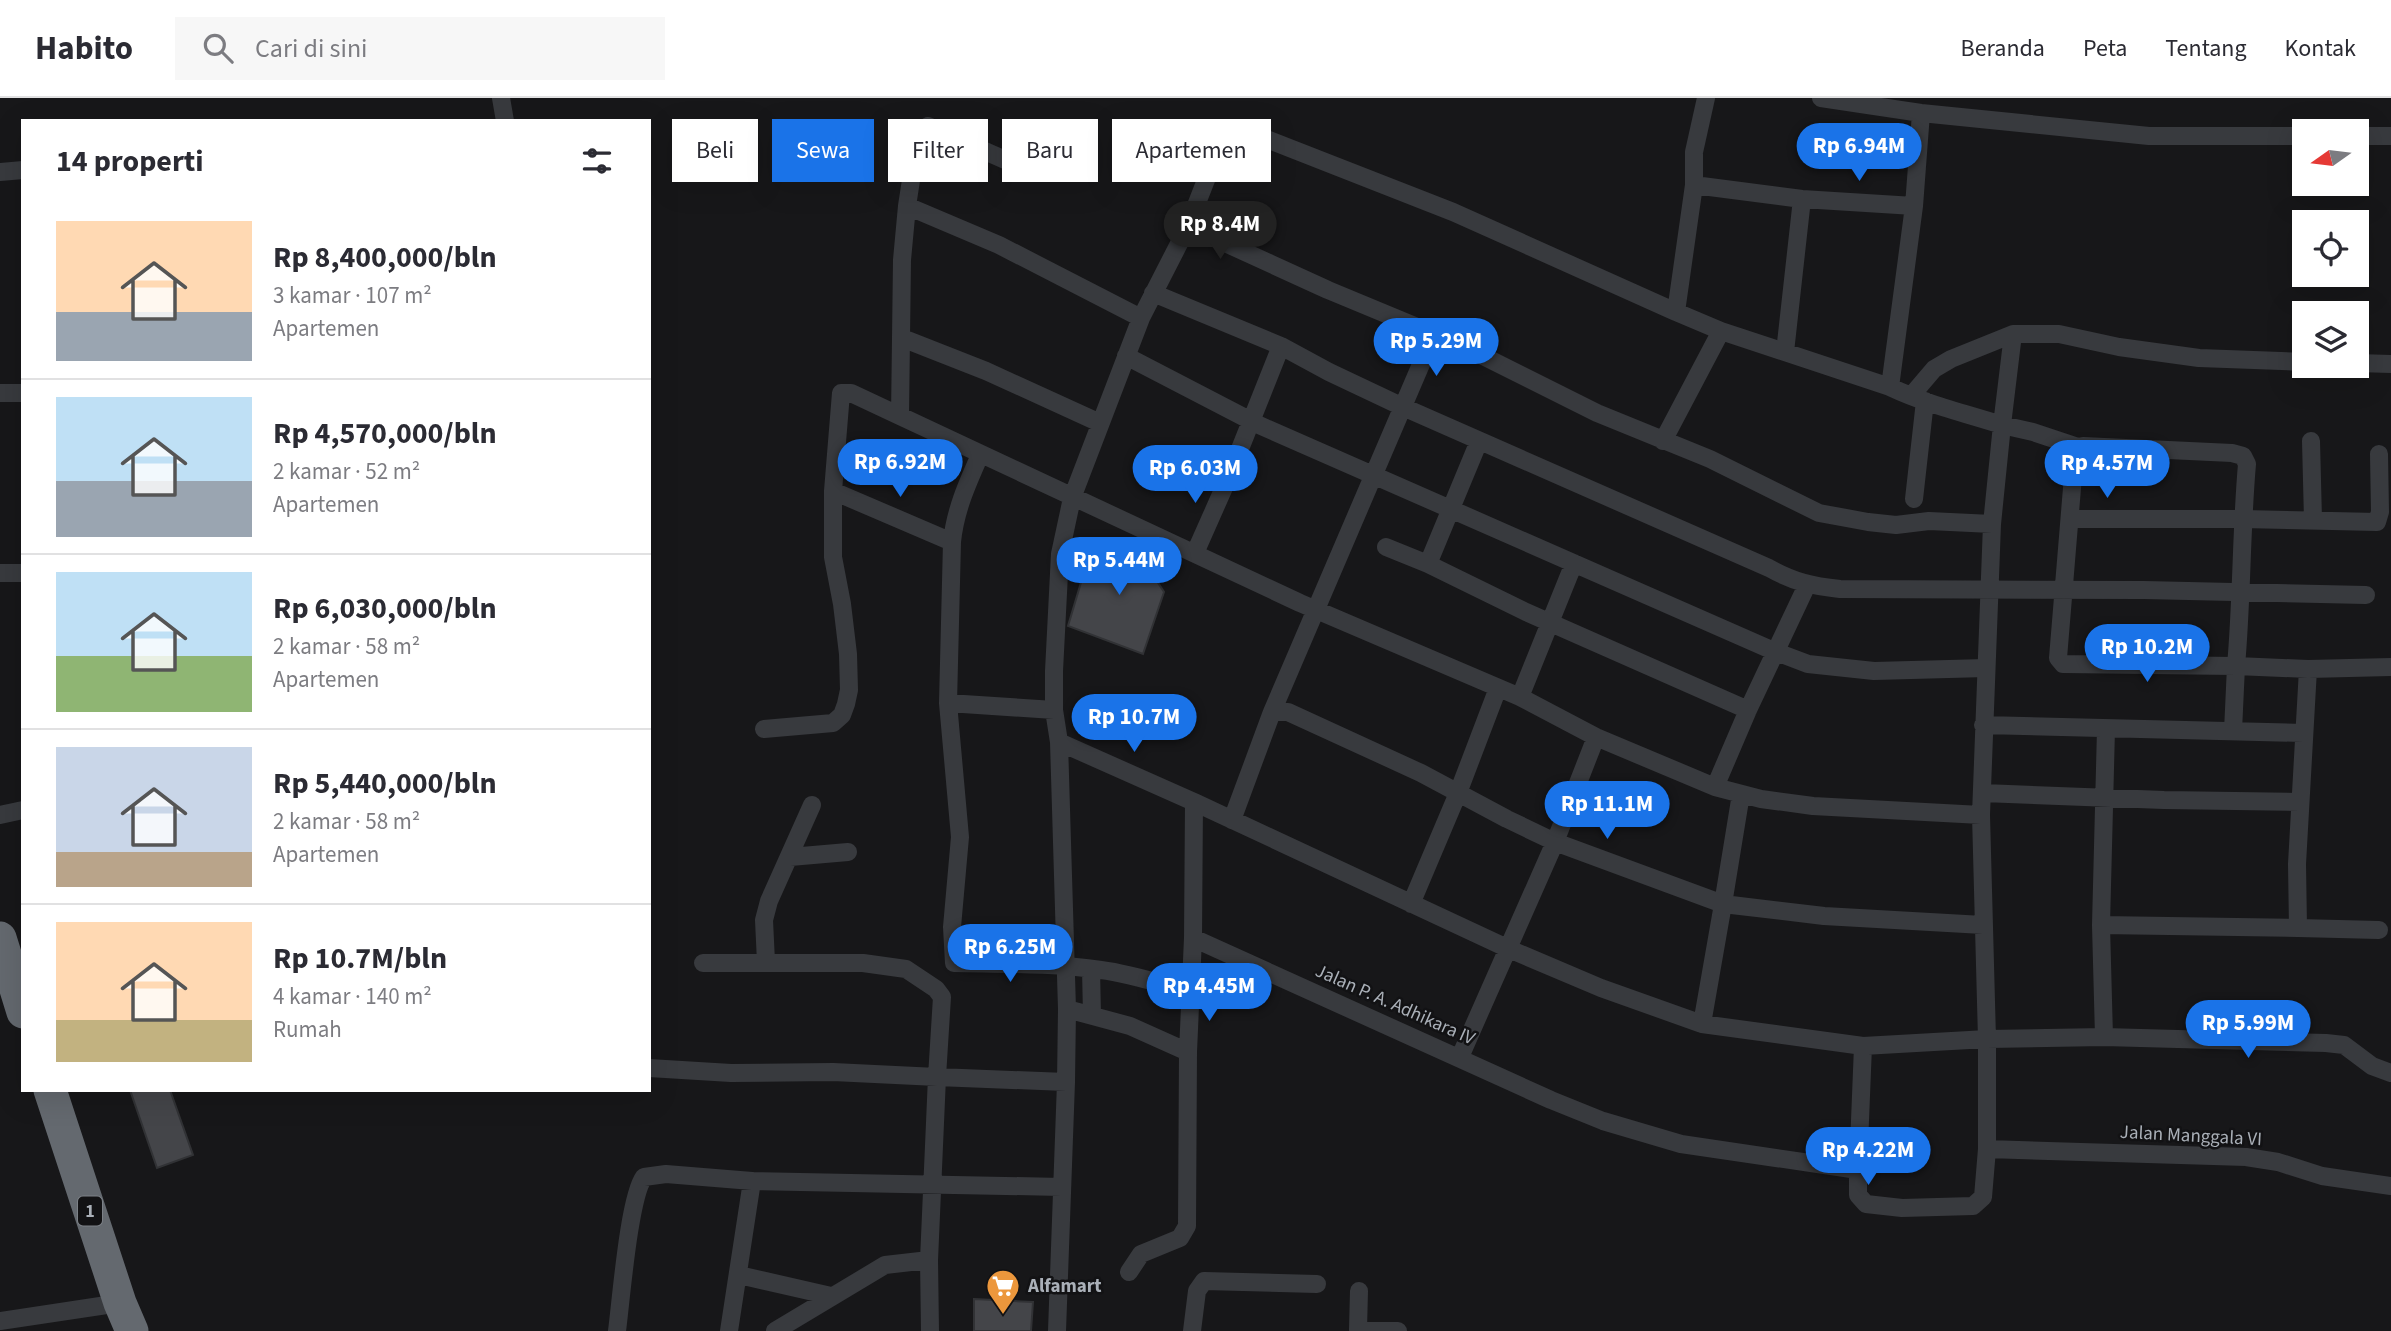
<!DOCTYPE html>
<html lang="id">
<meta charset="utf-8">
<style>
:root{--surface:#fff;--page:#f7f7f7;--text:#2b2b33;--muted:#7c7c81;--line:#e1e1e2;--accent:#1a73e8}
body{margin:0;font-family:"Source Sans 3",sans-serif;background:var(--page);color:var(--text);height:100vh;display:flex;flex-direction:column;font-size:26px;white-space:nowrap}
*{box-sizing:border-box;margin:0}
p{font-size:23px;color:var(--muted)}
.icon{flex:none;width:38px;height:38px;fill:none;stroke:currentColor;stroke-width:2;stroke-linecap:round;stroke-linejoin:round}
.map{position:relative;flex:1;overflow:hidden}
.side{position:absolute;left:21px;top:21px;width:630px;height:973px;display:flex;flex-direction:column;background:var(--surface);border-radius:0px;box-shadow:0 7px 28px #0002}
.side>*{flex:none}
.banner{position:absolute;left:672px;top:21px;width:665px;height:63px;display:flex;gap:14px}
.needle{width:46px;rotate:256deg}
.controls{position:absolute;left:2292px;top:21px;display:grid;gap:14px}
.controls a{display:grid;place-items:center;width:77px;height:77px;border-radius:0px;background:var(--surface);box-shadow:0 7px 28px #0002;font-size:35px}
.price{position:absolute;translate:-50% -60px;padding:0 16px;border-radius:24px;background:var(--accent);color:#fff;font-size:23px;line-height:46px;filter:drop-shadow(0 2px 4px #0008)}
.price::after{content:'';position:absolute;left:50%;top:42px;width:21px;height:16px;margin-left:-10px;background:inherit;clip-path:polygon(0 0,100% 0,50% 100%)}
.price.current{background:#222;color:#fff}
ul{padding:0;list-style:none}
li{display:flex;align-items:center;gap:21px;height:175px;padding:0 35px}
li+li{border-top:2px solid var(--line)}
li span{display:grid;place-items:center;flex:none;width:196px;height:140px;border-radius:0px;color:#555}
li>.icon{margin-inline-start:auto}
span .icon{width:84px;height:84px;fill:#fffc;stroke-width:1}
li b{font-size:30px}
h2{display:flex;justify-content:space-between;align-items:center;height:84px;padding:0 35px;font-size:30px}
.pill{padding:0 24px;border-radius:0px;background:var(--surface);box-shadow:0 7px 28px #0002;font-size:24px;line-height:63px}
.pill.current{background:var(--accent);color:#fff}
header{display:flex;align-items:center;gap:42px;box-sizing:border-box;height:98px;padding:0 35px;background:var(--surface);border-bottom:2px solid var(--line)}
header strong{font-size:33px}
nav{display:flex;gap:38px;margin-inline-start:auto;font-size:24px}
.search{width:490px;height:63px;background:var(--page);display:flex;align-items:center;gap:18px;box-sizing:border-box;padding:0 24px;border-radius:0px;color:var(--muted);font-size:26px}
.map>svg:first-child{display:block}
.building{fill:#444549;stroke:#313235;stroke-width:2}
.lines{fill:none;stroke-linecap:round;stroke-linejoin:round}
.street{stroke:#383a3e;stroke-width:18}
.highway{stroke:#64696f;stroke-width:33}
.labels{text-anchor:middle;dominant-baseline:central;stroke-width:5;stroke-linejoin:round;paint-order:stroke}
.shield{fill:#121214;stroke:#7c8187;stroke-width:2}
.shield-label{font-size:18px;font-weight:bold;fill:#aab0b8}
.street-label{font-size:19px;fill:#aab0b8;stroke:#121214}
.poi-label{font-size:19px;font-weight:bold;fill:#aab0b8;stroke:#121214;text-anchor:start}
</style>
<header>
<strong>Habito</strong>
<div class="search"><svg class="icon" aria-label="search" viewBox="0 0 24 24"><circle cx="10" cy="10" r="6"/><path d="M15 15l6 6"/></svg>Cari di sini</div>
<nav><a>Beranda</a><a>Peta</a><a>Tentang</a><a>Kontak</a></nav>
</header>
<div class="map">
<svg width="2391" height="1233" viewBox="0 0 2391 1233">
<rect width="100%" height="100%" fill="#171719"/>
<path class="building" d="M 1102,443 L 1159,458 L 1155,480 L 1164,494 L 1143,556 L 1068,528 L 1088,461 L 1096,463 Z
M 130,992 L 170,992 L 193,1057 L 157,1070 Z
M 974,1201 L 1033,1204 L 1031,1233 L 974,1233 Z"/>
<g class="lines">
<path class="street" d="M 501,0 L 505,23
M 1706,0 L 1694,54 L 1694,87 L 1676,214 L 1721,233 L 1890,289 C 1926,306 1964,315 2002,327 L 1992,426 L 1981,717 L 1987,941 L 2104,939 L 2101,827 L 2298,830 L 2297,766 L 2308,571
M 1821,0 L 1921,15 L 2149,38 L 2305,38
M 2357,38 L 2391,38
M 0,74 L 23,72
M 1694,87 L 1802,101 L 1914,108
M 907,108 L 918,37 L 921,32 L 928,28 L 1028,72
M 1188,128 L 1222,41 L 1230,34 L 1241,31 L 1453,114 L 1676,214
M 1153,195 L 1281,248 L 1329,274 L 1403,309 L 1769,470 C 1794,484 1812,488 1840,491 L 2144,492 L 2366,497
M 1141,220 L 1188,128 L 1328,192 L 1463,248 L 1597,315 L 1710,361 L 1819,415 L 1868,424 L 1896,427 L 1929,423 L 1992,426
M 2013,236 L 2002,327 L 2033,334 L 2078,349
M 902,240 L 986,273 L 1100,325
M 1785,254 L 1802,101
M 1126,258 L 1259,327 L 1776,554 L 1808,566 L 1874,573 L 1986,570
M 2357,265 L 2391,266
M 1890,289 L 1914,108 L 1921,15
M 0,295 L 23,295
M 1911,298 L 1934,271 L 1951,261 L 2013,236 L 2059,236 L 2119,249 L 2199,260 L 2305,264
M 1663,343 L 1721,233
M 2311,343 L 2313,422
M 2083,348 L 2232,355 L 2243,358 L 2247,366 C 2241,434 2242,501 2236,568 L 2063,566 L 2058,560 L 2073,378 L 2078,349 Z
M 980,357 C 967,386 955,413 952,444 L 948,605 L 960,739 L 952,829 L 954,865 C 1003,866 1053,865 1101,872 C 1132,876 1161,886 1191,894
M 833,393 L 952,444
M 1914,401 L 1925,303
M 2070,421 L 2242,421 L 2377,424 L 2380,414 L 2379,356
M 1386,449 L 1428,466 L 1526,514 L 1748,612
M 1195,455 L 1230,376 L 1281,248
M 1428,466 L 1479,343
M 0,475 L 23,475
M 1520,599 L 1574,465
M 948,605 L 1054,612
M 1272,614 L 1288,614 L 1421,675 L 1507,721 L 1555,744 L 1596,639
M 1983,627 L 2303,635
M 764,631 L 833,625 L 842,617 L 846,606 L 849,592 L 848,556 L 842,506 L 833,459 L 833,393 L 841,295 L 851,295 L 900,318
M 2233,633 L 2236,568 L 2308,571 L 2391,569
M 1059,644 L 1194,704
M 1715,689 L 1748,612 L 1807,487
M 1983,695 L 2164,702 L 2299,704
M 0,717 L 23,712
M 1232,722 L 1272,614 L 1434,236
M 790,759 L 848,754
M 1411,806 L 1458,695 L 1498,590
M 2101,827 L 2106,631
M 2298,830 L 2379,832
M 1193,840 L 1194,704 L 1509,851 L 1601,890 L 1702,926 L 1863,948
M 766,864 L 764,822 L 769,803 L 812,707
M 703,865 L 863,865 L 906,871 L 936,891 L 942,899 L 937,979 L 1066,984
M 1091,871 L 1092,917
M 1067,911 L 1130,928 L 1188,954
M 1702,926 L 1723,806 L 1824,818 L 1983,827
M 2104,939 L 2326,945 L 2344,947 L 2372,968 L 2391,975
M 1460,959 L 1555,744 L 1723,806 L 1741,696
M 649,970 L 731,975 L 833,974 L 937,979 L 929,1162 L 885,1167 L 775,1233
M 1987,1051 L 2246,1059 L 2278,1064 L 2322,1078 L 2391,1088
M 929,1162 L 930,1233
M 1129,1174 L 1141,1156 L 1180,1140 L 1187,1128 L 1188,954 L 1193,840 L 1551,1002 L 1603,1023 L 1681,1046 L 1858,1072 L 1863,948 L 1987,941 L 1987,1051 L 1983,1099 L 1973,1108 L 1902,1110 L 1866,1106 L 1858,1097 L 1858,1072
M 739,1177 L 831,1198
M 0,1223 L 120,1205
M 1358,1231 L 1359,1193
M 617,1233 C 621,1203 629,1099 644,1079 L 666,1076 L 752,1083 L 1062,1089
M 729,1233 L 752,1083
M 1057,1233 L 1066,984 L 1067,911 L 1059,644 L 1054,612 L 1054,573 L 1060,456 L 1072,400 L 1141,220 L 999,147 L 907,108 L 902,162 L 900,318 L 1300,505 L 1520,599 L 1596,639 L 1715,689 L 1761,701 L 1813,708 L 1981,717
M 1192,1233 L 1197,1193 L 1204,1183 L 1317,1186
M 1358,1233 L 1398,1233"/>
<path class="highway" d="M 0,840 L 23,914
M 50,992 L 120,1205 L 132,1233"/>
</g>
<defs>
<symbol id="supermarket-pin" viewBox="-11 -11 22 30"><path d="M0 17L-7.5 6A9.5 9.5 0 1 1 7.5 6Z" fill="#ec973c" stroke="#121214"/><path d="M-6-5.5h2.5l.6 2H6L4.5 2H-2.5L-4.4-4H-6ZM-1.5 3.2a1.3 1.3 0 1 0 .1 0ZM3 3.2a1.3 1.3 0 1 0 .1 0Z" fill="#fff"/></symbol>
</defs>
<g fill-rule="evenodd">
<use href="#supermarket-pin" x="984" y="1169" width="38" height="52"/>
</g>
<g class="labels">
<rect class="shield" x="78" y="1098.5" width="24" height="29" rx="5"/>
<g class="shield-label">
<text x="90" y="1113">1</text>
</g>
<g class="street-label">
<text transform="translate(1395 907) rotate(24)">Jalan P. A. Adhikara IV</text>
<text transform="translate(2191 1038) rotate(3)">Jalan Manggala VI</text>
</g>
<g class="poi-label">
<text x="1028" y="1188">Alfamart</text>
</g>
</g>
</svg>
<div class="controls">
<a><svg class="needle" viewBox="-14 -14 28 28"><path d="M0-13l5 13h-10z" fill="#e53935"/><path d="M0 13l5-13h-10z" fill="#7c7c81"/></svg></a>
<a><svg class="icon" aria-label="locate" viewBox="0 0 24 24"><circle cx="12" cy="12" r="6"/><path d="M12 2v4M12 18v4M2 12h4M18 12h4"/></svg></a>
<a><svg class="icon" aria-label="layers" viewBox="0 0 24 24"><path d="M12 4l9 5-9 5-9-5zM3 14l9 5 9-5"/></svg></a>
</div>
<b class="price" style="left:1859px;top:85px">Rp 6.94M</b>
<b class="price current" style="left:1220px;top:163px">Rp 8.4M</b>
<b class="price" style="left:1436px;top:280px">Rp 5.29M</b>
<b class="price" style="left:900px;top:401px">Rp 6.92M</b>
<b class="price" style="left:2107px;top:402px">Rp 4.57M</b>
<b class="price" style="left:1195px;top:407px">Rp 6.03M</b>
<b class="price" style="left:1119px;top:499px">Rp 5.44M</b>
<b class="price" style="left:2147px;top:586px">Rp 10.2M</b>
<b class="price" style="left:1134px;top:656px">Rp 10.7M</b>
<b class="price" style="left:1607px;top:743px">Rp 11.1M</b>
<b class="price" style="left:1010px;top:886px">Rp 6.25M</b>
<b class="price" style="left:1209px;top:925px">Rp 4.45M</b>
<b class="price" style="left:2248px;top:962px">Rp 5.99M</b>
<b class="price" style="left:1868px;top:1089px">Rp 4.22M</b>
<div class="banner">
<a class="pill">Beli</a>
<a class="pill current">Sewa</a>
<a class="pill">Filter</a>
<a class="pill">Baru</a>
<a class="pill">Apartemen</a>
</div>
<section class="side">
<h2>14 properti<svg class="icon" aria-label="filters" viewBox="0 0 24 24"><path d="M4 7h16M4 17h16"/><circle cx="9" cy="7" r="2"/><circle cx="15" cy="17" r="2"/></svg></h2>
<ul>
<li><span style="background:linear-gradient(#ffd9b3 65%,#9aa5b1 0)"><svg class="icon" aria-label="home" viewBox="0 0 24 24"><path d="M3 11l9-7 9 7M6 9v11h12V9"/></svg></span><div><b>Rp 8,400,000/bln</b><p>3 kamar · 107 m²</p><p>Apartemen</p></div></li>
<li><span style="background:linear-gradient(#bfe0f5 60%,#9aa5b1 0)"><svg class="icon" aria-label="home" viewBox="0 0 24 24"><path d="M3 11l9-7 9 7M6 9v11h12V9"/></svg></span><div><b>Rp 4,570,000/bln</b><p>2 kamar · 52 m²</p><p>Apartemen</p></div></li>
<li><span style="background:linear-gradient(#bfe0f5 60%,#8fb573 0)"><svg class="icon" aria-label="home" viewBox="0 0 24 24"><path d="M3 11l9-7 9 7M6 9v11h12V9"/></svg></span><div><b>Rp 6,030,000/bln</b><p>2 kamar · 58 m²</p><p>Apartemen</p></div></li>
<li><span style="background:linear-gradient(#c9d6e8 75%,#b9a48a 0)"><svg class="icon" aria-label="home" viewBox="0 0 24 24"><path d="M3 11l9-7 9 7M6 9v11h12V9"/></svg></span><div><b>Rp 5,440,000/bln</b><p>2 kamar · 58 m²</p><p>Apartemen</p></div></li>
<li><span style="background:linear-gradient(#ffd9b3 70%,#c2b280 0)"><svg class="icon" aria-label="home" viewBox="0 0 24 24"><path d="M3 11l9-7 9 7M6 9v11h12V9"/></svg></span><div><b>Rp 10.7M/bln</b><p>4 kamar · 140 m²</p><p>Rumah</p></div></li>
</ul>
</section>
</div>
